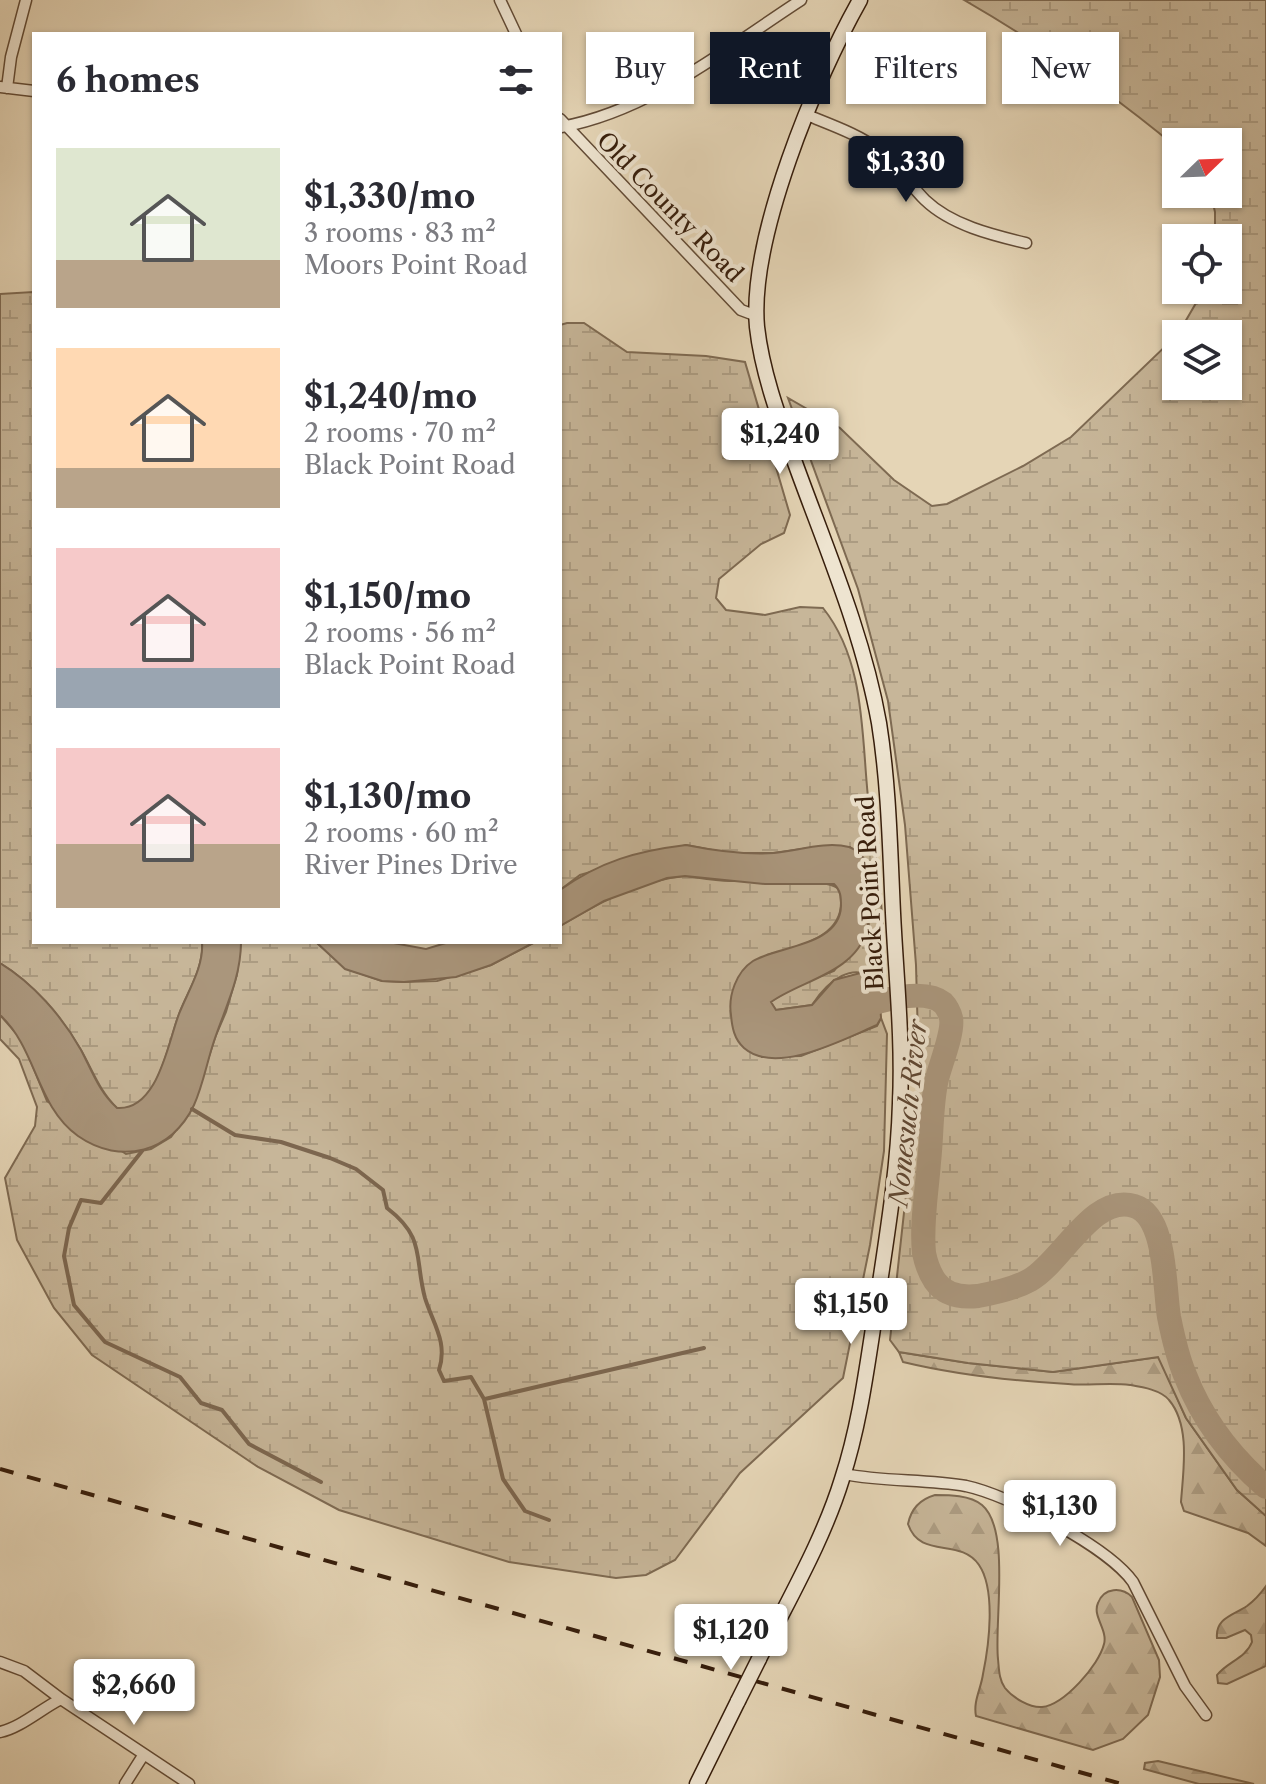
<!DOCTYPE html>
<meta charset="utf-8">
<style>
:root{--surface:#fff;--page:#f2f2f3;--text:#2b2b33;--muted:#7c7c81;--accent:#111827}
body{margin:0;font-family:"Libre Caslon Text",serif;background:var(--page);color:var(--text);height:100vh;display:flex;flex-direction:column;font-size:30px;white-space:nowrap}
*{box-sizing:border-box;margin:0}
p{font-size:26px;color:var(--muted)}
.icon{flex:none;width:44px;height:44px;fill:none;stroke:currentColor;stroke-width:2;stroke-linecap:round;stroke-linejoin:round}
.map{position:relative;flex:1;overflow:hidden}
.panel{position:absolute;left:32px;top:32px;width:530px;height:912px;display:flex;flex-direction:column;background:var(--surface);border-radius:0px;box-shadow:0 2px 6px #0004}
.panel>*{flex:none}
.hud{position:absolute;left:586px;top:32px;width:560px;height:72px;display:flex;gap:16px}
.needle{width:52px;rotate:67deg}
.fabs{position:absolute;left:1162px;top:128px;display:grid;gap:16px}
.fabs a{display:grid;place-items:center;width:80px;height:80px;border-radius:0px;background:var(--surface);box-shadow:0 2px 6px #0004;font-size:40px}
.price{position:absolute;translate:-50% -68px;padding:0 18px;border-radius:8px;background:#fff;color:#222;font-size:26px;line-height:52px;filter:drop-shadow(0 2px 4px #0008)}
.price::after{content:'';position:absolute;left:50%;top:48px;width:24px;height:18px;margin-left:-12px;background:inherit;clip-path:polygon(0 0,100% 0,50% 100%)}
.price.current{background:var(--accent);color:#fff}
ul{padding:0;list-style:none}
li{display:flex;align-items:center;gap:24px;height:200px;padding:0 24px}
li span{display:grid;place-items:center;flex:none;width:224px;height:160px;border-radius:0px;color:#555}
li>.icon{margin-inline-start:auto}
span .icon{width:96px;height:96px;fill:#fffc;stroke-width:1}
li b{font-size:34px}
h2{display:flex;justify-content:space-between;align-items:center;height:96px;padding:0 24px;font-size:34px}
.pill{padding:0 28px;border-radius:0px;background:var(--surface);box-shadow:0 2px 6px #0004;font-size:28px;line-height:72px}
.pill.current{background:var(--accent);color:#fff}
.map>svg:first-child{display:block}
.forest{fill:url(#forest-firs);stroke:#7e6a52;stroke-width:2}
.wetland{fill:url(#wetland-marsh);stroke:#7e6a52;stroke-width:2}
.water{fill:#aa967c;stroke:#7c664f;stroke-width:2}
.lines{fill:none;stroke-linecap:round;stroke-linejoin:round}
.stream{stroke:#7c664f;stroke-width:4}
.river{stroke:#aa967c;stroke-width:24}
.minor-casing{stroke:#624b36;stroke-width:13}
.secondary-casing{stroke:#361d0b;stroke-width:17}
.minor{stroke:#eee4d0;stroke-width:10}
.secondary{stroke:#eee4d0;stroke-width:14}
.rail{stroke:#361d0b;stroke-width:4;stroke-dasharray:14 14;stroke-linecap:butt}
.secondary-bridge-casing{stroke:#361d0b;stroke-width:17;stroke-linecap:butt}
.secondary-bridge{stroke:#eee4d0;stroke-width:14}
.labels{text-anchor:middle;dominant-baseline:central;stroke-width:8;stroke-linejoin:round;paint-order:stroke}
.street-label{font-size:24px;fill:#361d0b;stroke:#eee4d0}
.water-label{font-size:26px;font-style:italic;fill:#5f4733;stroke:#eee4d0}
</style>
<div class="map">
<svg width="1266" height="1784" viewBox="0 0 1266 1784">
<defs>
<pattern id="forest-firs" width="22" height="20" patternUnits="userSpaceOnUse" patternTransform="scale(2)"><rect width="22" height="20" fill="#c7b699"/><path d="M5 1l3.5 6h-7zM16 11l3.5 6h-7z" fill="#ac9c82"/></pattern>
<pattern id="wetland-marsh" width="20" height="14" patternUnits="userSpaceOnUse" patternTransform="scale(2)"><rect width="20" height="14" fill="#c7b699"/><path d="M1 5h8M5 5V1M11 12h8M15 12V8" fill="none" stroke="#ac9c82"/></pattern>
</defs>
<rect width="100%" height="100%" fill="#e5d5b6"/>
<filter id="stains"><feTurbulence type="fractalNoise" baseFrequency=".0025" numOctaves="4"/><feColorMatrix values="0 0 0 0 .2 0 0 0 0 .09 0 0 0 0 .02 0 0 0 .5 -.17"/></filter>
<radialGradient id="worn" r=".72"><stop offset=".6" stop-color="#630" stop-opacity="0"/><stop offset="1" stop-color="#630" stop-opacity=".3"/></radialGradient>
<path class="forest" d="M 899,1352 L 968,1363 L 1053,1372 L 1159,1357 L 1186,1418 L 1237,1490 L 1266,1516 L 1266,1546 L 1248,1533 L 1184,1511 L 1181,1502 C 1183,1472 1191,1426 1169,1400 C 1161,1390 1142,1387 1130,1385 C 1109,1382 1088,1386 1068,1384 C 1013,1381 957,1375 903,1362 Z
M 935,1495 C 949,1495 970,1495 982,1505 C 1011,1529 994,1623 998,1659 C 999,1669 999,1680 1005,1688 C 1013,1698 1030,1708 1042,1707 C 1064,1705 1099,1665 1104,1644 C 1108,1630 1092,1616 1098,1603 C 1104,1587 1122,1587 1132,1597 L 1159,1660 L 1160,1677 L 1148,1715 L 1123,1739 L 1093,1750 L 976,1716 C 973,1701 981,1689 983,1674 C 989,1645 996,1590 979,1565 C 960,1537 920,1560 908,1524 C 911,1509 921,1499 935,1495 Z
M 1266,1586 L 1266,1666 L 1227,1684 L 1218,1683 L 1217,1675 C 1227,1662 1246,1658 1252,1642 L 1251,1635 L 1245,1630 L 1226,1638 L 1217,1638 C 1215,1618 1234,1615 1247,1606 C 1255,1600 1261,1593 1266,1586 Z
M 1158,1761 L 1254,1784 L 1199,1784 L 1144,1769 L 1145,1763 Z"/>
<path class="wetland" d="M 964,0 L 1266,0 L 1266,1516 L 1237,1490 L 1186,1418 L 1158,1357 L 1053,1372 L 968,1363 L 899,1352 L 890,1340 L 919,1076 L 916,965 L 905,825 L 888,701 L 858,589 L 788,398 L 840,428 L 894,480 L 932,506 L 947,504 L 1023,466 L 1071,437 L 1176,336 L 1176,386 L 1228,386 L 1228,334 L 1178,334 L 1196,303 L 1200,290 L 1228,290 L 1228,238 L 1215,238 L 1215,212 L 1211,194 L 1228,194 L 1228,142 L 1176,142 L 1176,147 C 1108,90 1040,44 964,0 Z
M 33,292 L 34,942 L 202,942 C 204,967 188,991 179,1014 C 168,1042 159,1111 118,1109 C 100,1092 93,1071 81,1050 C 62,1017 33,983 0,963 L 0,294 Z
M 567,323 L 584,323 L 627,352 L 706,356 L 745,362 L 790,515 L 784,533 L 761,544 L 719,579 L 716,598 L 726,610 L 765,615 L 800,607 L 823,608 C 867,663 861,740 869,807 C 876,864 889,925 879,983 C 854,958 827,982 812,1005 L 776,1010 L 770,1002 L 796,986 L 834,971 L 869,926 L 865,891 L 870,868 L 850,847 L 816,847 L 773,853 L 728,853 L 686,845 L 580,875 L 560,890 L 560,325 Z
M 685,876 C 700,878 715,881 730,881 C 751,882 826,877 839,889 C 852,935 801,946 767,955 L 762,1057 L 801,1056 L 877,1026 L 881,1018 L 887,1034 L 884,1151 L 870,1245 L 843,1378 L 740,1473 L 675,1560 L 646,1575 L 616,1578 L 509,1562 L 339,1510 L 258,1467 L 92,1355 L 54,1308 L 17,1240 L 5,1178 L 35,1126 L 37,1107 L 19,1059 L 0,1039 L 0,1015 L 22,1040 L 47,1101 L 126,1154 L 151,1149 L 171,1137 L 192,1109 L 216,1035 L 226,1012 L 237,974 L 241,942 L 316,942 L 345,968 L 382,981 L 404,982 L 437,981 L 491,965 L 535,942 L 560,942 L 560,926 C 599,903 639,880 685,876 Z"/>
<path class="water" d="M 686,845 C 716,851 744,855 774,853 C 797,851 825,841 849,847 C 859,850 865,860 871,868 C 869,876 866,885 866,893 C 865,905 871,918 867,930 C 855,973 802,980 771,1002 L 776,1010 L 812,1005 L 834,980 L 864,972 L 879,983 L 881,1018 L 877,1025 C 844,1039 776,1076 744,1048 C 734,1039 732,1027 731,1015 C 728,996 736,972 753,961 C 778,946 840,946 841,906 C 841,897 841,891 834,884 L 765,884 L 685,876 L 667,878 L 604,901 L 560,926 L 560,890 C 601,861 637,851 686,845 Z
M 202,942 L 241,942 C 241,978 225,1008 214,1041 C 207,1062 203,1085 194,1105 C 172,1152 121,1166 78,1136 C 36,1106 37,1049 0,1015 L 0,963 C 33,983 62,1016 81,1050 C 92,1071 99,1092 117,1108 C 158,1111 168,1042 179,1014 C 188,991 204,967 202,942 Z
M 316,942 L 388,942 L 426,949 L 449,942 L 535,942 L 491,965 L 456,977 L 404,982 L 382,981 L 345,969 Z"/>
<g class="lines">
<path class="stream" d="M 192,1109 L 235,1135 L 281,1142 L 330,1158 L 356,1169 L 383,1190 L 387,1208 C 426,1238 414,1257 425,1298 C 433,1324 448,1342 439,1370 L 444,1381 L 471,1377 L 484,1399 L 503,1479 L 525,1511 L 549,1520
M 142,1151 L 101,1203 L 81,1200 L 69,1228 L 64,1256 L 74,1305 L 105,1342 L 180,1377 L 201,1403 L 222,1410 L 249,1444 L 321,1482
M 485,1399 L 704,1348"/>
<path class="river" d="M 849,1011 C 871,1003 923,986 943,1003 C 946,1006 950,1013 951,1018 C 954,1033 939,1067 936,1083 C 931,1109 932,1136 929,1162 C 927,1191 921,1223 924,1253 C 926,1263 929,1272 935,1281 C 945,1295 961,1298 978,1296 C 995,1293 1014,1289 1030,1280 C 1061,1263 1093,1193 1134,1206 C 1167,1216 1164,1288 1169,1317 C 1173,1337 1177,1356 1185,1375 C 1202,1419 1230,1456 1266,1487"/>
<defs>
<path id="minor" d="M 500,0 L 516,34
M 0,87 L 34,91
M 7,88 L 11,57 L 26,0
M 807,115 C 831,125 858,134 879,150 C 897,164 909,184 925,200 C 951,225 992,235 1026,243
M 560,119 L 741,310 L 757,316
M 561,127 C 650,111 727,48 801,0
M 844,1474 C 884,1482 925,1479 966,1486 C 1009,1495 1108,1547 1133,1582 L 1185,1686 L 1206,1715
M 0,1662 L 24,1671 L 61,1699 C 41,1709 20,1728 0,1732
M 61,1699 L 189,1784
M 125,1784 L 144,1754"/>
<path id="secondary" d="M 759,1659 C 788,1600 823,1541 842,1479 C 860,1424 867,1366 876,1309 C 886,1241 898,1172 900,1103 C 903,1040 896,976 893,913 C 890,850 889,786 879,723 C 863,633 825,546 794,460 C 779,418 762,372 757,327 C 749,238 816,78 860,0
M 697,1784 L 738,1701"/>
</defs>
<use href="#minor" class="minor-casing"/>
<use href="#secondary" class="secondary-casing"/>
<use href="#minor" class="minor"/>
<use href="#secondary" class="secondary"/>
<path class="rail" d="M 0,1469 L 1122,1784"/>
<defs>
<path id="secondary-bridge" d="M 738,1701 L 759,1659"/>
</defs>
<use href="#secondary-bridge" class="secondary-bridge-casing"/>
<use href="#secondary-bridge" class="secondary-bridge"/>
</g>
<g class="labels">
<g class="street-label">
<text transform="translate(670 207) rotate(46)">Old County Road</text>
<text transform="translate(870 893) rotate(-93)">Black Point Road</text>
</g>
<g class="water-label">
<text transform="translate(908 1113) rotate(-84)">Nonesuch River</text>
</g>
</g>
<rect width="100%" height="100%" filter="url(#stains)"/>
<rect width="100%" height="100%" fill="url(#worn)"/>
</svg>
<div class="fabs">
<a><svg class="needle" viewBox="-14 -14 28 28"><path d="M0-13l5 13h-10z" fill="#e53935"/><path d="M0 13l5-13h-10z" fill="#7c7c81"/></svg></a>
<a><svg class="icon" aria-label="locate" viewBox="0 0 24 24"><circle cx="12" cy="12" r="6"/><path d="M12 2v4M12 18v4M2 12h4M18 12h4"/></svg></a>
<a><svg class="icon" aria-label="layers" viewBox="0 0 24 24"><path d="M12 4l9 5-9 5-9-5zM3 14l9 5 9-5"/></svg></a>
</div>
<b class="price current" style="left:906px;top:204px">$1,330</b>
<b class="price" style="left:780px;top:476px">$1,240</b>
<b class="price" style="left:851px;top:1346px">$1,150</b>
<b class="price" style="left:1060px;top:1548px">$1,130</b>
<b class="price" style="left:731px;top:1672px">$1,120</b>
<b class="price" style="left:134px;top:1727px">$2,660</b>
<div class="hud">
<a class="pill">Buy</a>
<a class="pill current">Rent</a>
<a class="pill">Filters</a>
<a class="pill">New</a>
</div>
<section class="panel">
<h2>6 homes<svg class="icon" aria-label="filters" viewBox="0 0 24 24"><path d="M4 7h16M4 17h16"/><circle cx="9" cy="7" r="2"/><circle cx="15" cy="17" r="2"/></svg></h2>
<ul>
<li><span style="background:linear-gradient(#dfe7d0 70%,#b9a48a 0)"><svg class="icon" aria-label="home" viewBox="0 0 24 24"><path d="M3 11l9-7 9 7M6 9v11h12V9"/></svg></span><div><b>$1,330/mo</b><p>3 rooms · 83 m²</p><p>Moors Point Road</p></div></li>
<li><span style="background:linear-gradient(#ffd9b3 75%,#b9a48a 0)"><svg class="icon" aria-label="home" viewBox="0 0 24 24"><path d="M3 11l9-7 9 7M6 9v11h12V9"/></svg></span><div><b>$1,240/mo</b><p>2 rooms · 70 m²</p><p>Black Point Road</p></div></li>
<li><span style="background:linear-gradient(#f6c9c9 75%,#9aa5b1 0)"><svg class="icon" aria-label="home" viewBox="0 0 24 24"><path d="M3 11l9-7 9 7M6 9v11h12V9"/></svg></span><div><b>$1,150/mo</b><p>2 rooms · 56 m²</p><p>Black Point Road</p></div></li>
<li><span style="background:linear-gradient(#f6c9c9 60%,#b9a48a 0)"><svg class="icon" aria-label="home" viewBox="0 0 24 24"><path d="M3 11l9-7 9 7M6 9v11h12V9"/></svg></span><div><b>$1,130/mo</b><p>2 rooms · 60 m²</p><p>River Pines Drive</p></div></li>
</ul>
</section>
</div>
